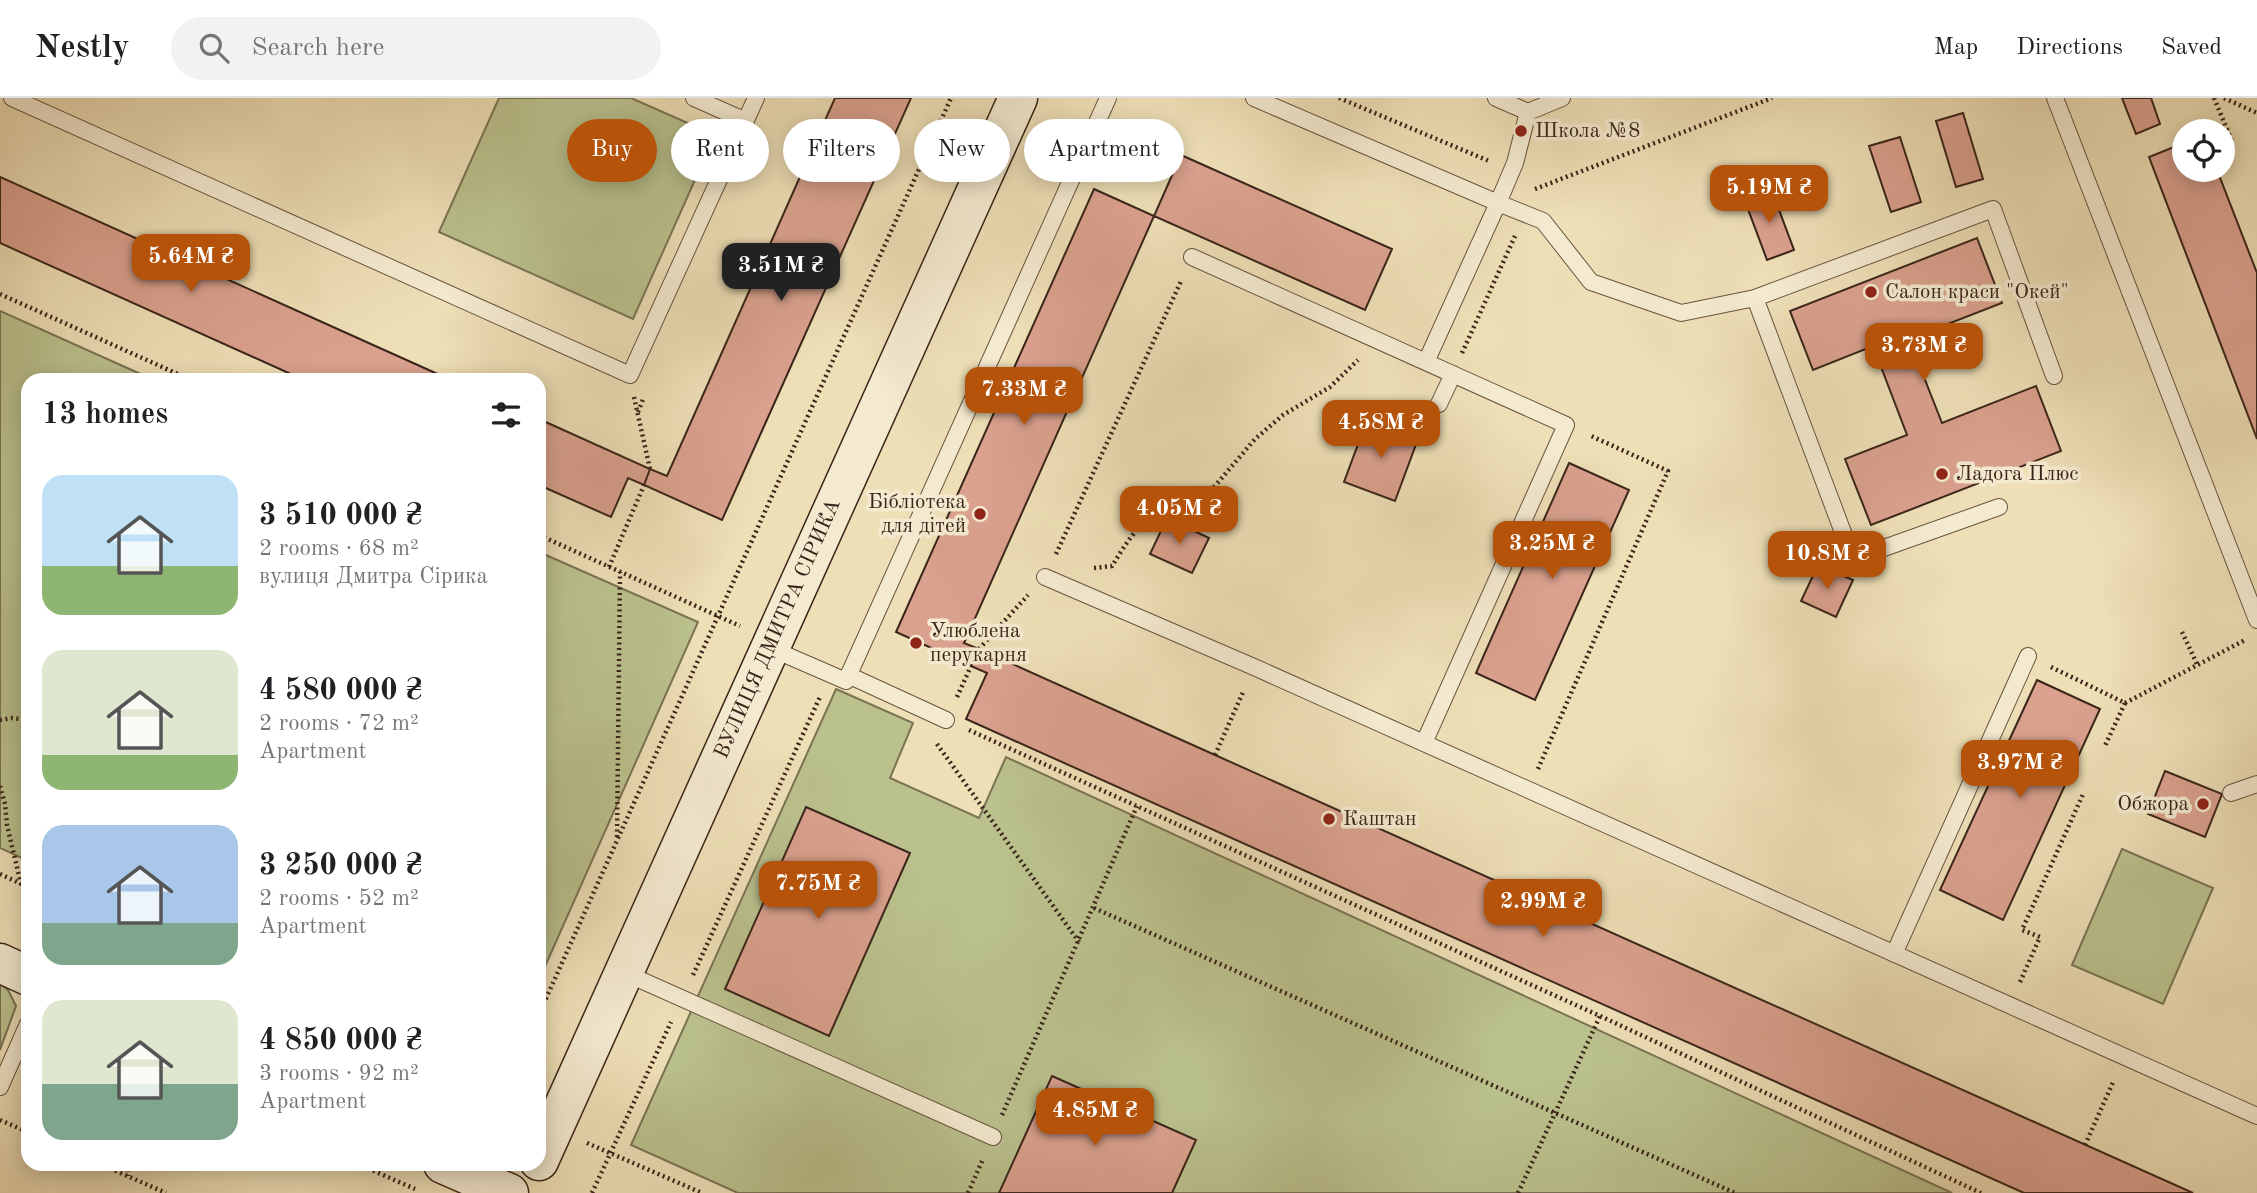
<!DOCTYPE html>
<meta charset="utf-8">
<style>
:root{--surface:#fff;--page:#f2f2f2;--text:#202124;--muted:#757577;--line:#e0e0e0;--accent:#b45309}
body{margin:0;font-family:"Old Standard TT",serif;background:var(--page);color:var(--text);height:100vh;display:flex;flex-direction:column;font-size:26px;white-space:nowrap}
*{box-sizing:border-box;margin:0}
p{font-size:23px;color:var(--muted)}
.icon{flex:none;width:38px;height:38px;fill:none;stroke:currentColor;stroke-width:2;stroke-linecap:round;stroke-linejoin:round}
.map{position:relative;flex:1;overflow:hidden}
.sheet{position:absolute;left:21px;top:275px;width:525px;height:798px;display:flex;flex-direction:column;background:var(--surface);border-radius:21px;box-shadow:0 4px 18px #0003}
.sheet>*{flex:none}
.banner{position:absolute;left:567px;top:21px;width:665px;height:63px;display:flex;gap:14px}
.controls{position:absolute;left:2172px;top:21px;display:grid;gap:14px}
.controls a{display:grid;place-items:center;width:63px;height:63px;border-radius:50%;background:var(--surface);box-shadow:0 4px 18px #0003;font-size:35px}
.price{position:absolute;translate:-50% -60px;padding:0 16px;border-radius:14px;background:var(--accent);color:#fff;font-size:23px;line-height:46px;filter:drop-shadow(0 2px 4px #0008)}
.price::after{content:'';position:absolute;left:50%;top:42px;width:21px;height:16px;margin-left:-10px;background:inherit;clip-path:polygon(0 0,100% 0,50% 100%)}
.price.on{background:#222;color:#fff}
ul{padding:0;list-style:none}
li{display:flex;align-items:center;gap:21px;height:175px;padding:0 21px}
li span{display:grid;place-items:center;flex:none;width:196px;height:140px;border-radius:21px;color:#555}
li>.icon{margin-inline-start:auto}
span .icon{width:84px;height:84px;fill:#fffc;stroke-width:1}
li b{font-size:30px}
h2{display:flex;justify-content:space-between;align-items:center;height:84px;padding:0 21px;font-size:30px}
.tag{padding:0 24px;border-radius:32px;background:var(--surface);box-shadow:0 4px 18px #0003;font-size:24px;line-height:63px}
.tag.on{background:var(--accent);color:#fff}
header{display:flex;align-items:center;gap:42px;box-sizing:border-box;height:98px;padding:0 35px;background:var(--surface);border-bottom:2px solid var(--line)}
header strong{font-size:33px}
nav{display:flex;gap:38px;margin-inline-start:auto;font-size:24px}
.search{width:490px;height:63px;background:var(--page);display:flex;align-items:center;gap:18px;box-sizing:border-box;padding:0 24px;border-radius:38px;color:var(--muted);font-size:26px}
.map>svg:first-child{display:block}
.green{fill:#bac18d;stroke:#7a7354;stroke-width:2}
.building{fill:#daa18e;stroke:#3b251a;stroke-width:2}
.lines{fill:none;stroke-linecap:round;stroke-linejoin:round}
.lane-casing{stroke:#685441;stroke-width:18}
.secondary-casing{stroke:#3b251a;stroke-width:41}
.path{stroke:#3b251a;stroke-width:4.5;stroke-dasharray:2 3.5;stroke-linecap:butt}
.lane{stroke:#f4ead0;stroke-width:16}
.secondary{stroke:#f4ead0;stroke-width:38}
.poi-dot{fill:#8f2418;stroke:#f4ead0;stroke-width:2.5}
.labels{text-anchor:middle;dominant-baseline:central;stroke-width:7;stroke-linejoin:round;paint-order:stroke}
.poi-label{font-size:21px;fill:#3b251a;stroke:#f4ead0;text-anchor:start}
.street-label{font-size:21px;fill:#3b251a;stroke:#f4ead0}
</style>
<header>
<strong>Nestly</strong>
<div class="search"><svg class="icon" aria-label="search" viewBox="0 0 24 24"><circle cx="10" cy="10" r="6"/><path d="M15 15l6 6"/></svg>Search here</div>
<nav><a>Map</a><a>Directions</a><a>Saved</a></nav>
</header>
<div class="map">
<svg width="2257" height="1095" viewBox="0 0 2257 1095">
<rect width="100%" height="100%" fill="#eedfb6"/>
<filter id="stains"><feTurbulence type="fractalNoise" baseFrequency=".00286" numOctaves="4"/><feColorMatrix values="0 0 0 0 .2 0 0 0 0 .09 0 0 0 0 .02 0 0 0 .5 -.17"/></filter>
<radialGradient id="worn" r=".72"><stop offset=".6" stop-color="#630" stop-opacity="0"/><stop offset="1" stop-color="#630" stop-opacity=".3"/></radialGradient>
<path class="green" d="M 499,0 L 631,0 L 715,37 L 633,221 L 439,134 Z
M 0,213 L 154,282 L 28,282 L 28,763 L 0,750 Z
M 539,454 L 698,524 L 539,882 Z
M 836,591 L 913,625 L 890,680 L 979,720 L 1006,659 L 1952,1095 L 738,1095 L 631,1047 Z
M 2122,751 L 2213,790 L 2163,906 L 2072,867 Z
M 0,886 L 8,892 L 16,908 L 0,952 Z"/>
<path class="building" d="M 835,0 L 911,0 L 722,422 L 644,387 L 650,371 L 667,378 Z
M 2122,0 L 2151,0 L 2160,26 L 2136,36 Z
M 1963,15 L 1983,81 L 1956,89 L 1936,23 Z
M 1051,27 L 1065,34 L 1054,56 L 1041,50 Z
M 1900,39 L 1921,104 L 1891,114 L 1869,48 Z
M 2184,45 L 2184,72 L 2217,72 L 2257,175 L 2257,341 L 2149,59 Z
M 1181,57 L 1392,151 L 1365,212 L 1154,118 Z
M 0,79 L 362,242 L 451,282 L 304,282 L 0,145 Z
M 1094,91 L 1154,118 L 964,545 L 979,551 L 971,568 L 896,534 Z
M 1772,93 L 1794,152 L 1767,162 L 1745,103 Z
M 1977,140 L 2002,205 L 1909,241 L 1942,325 L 2036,288 L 2061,353 L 1871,427 L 1845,361 L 1907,337 L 1873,248 L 1813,272 L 1790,213 Z
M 539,321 L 650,371 L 644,387 L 628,380 L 611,419 L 539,387 Z
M 1367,322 L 1418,341 L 1395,403 L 1344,384 Z
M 1569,365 L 1629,392 L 1535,602 L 1476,575 Z
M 1167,420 L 1209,440 L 1192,475 L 1150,456 Z
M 1818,467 L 1853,482 L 1836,519 L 1801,503 Z
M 979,551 L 1215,657 L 2193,1095 L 2024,1095 L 966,621 L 987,575 L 971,568 Z
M 2037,582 L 2100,611 L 2003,822 L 1940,792 Z
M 2165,673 L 2222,696 L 2205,739 L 2148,716 Z
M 806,709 L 910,755 L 829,938 L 725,891 Z
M 1052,978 L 1196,1042 L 1172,1095 L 999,1095 Z"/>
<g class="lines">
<defs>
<path id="lane" d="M 12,0 L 630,277 L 756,0
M 694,0 L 746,23
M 1254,0 L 1498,105 L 1426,264
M 1496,0 L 1528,14
M 1562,0 L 1528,14 L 1515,65 L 1498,105 L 1543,123 L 1591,184 L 1681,215 L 1755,200 L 1853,461 L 1999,409
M 2055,0 L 2257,522
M 1192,159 L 1566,327 L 1424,645
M 1755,200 L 1993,111 L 2054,278
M 1439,306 L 1453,276
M 1045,479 L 1254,569 L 2257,1018
M 770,550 L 846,583 L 1108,0
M 848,577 L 946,622
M 2231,695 L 2257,686
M 1894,856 L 2028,558
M 625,875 L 993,1039
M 0,989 L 28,926"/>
<path id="secondary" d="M 0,865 L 28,878
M 539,1063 L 1018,0
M 443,1066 L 509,1095"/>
</defs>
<use href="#lane" class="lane-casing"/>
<use href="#secondary" class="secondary-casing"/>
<path class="path" d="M 1339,0 L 1489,63
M 2214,0 L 2232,43
M 2224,0 L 2257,15
M 1535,91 L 1772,0
M 0,196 L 191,282
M 1462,255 L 1515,138
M 634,299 L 650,371
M 638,314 L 644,299
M 539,437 L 740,528
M 1056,456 L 1182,181
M 609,469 L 644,387
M 1094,470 L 1112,468 C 1127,444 1145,413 1175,406 C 1184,403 1193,403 1203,402 L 1255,341 L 1283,317 L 1330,289 L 1358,262
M 2182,534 L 2197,566
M 979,551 L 1028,497
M 2051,569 L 2125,605 L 2104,650
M 957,599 L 971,568
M 2125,605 L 2245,542
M 0,622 L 12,620 L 28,622
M 969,632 L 1600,918 L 1981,1095
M 937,646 L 1079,844
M 1215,657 L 1244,592
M 1538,671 L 1668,373 L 1589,337
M 0,688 L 5,706 L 7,727 L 21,786
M 617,739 L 620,474
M 0,776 L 28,789
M 1094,810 L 1735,1095
M 693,877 L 820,599
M 2020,884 L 2040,839 L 2022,832 L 2084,694
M 539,916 L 951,0
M 1002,1017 L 1137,708
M 0,1022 L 28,1034
M 587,1045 L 702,1095
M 2085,1047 L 2114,982
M 100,1066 L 166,1095
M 128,1066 L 128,1078
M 358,1066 L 415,1091
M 592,1095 L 671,924
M 968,1095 L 983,1061
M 1518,1095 L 1600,918"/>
<use href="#lane" class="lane"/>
<use href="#secondary" class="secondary"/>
</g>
<g class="poi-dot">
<circle cx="1521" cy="33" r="7"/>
<circle cx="1871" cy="194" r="7"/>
<circle cx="1942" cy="376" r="7"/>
<circle cx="980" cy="416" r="7"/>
<circle cx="916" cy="545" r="7"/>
<circle cx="2203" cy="706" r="7"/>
<circle cx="1329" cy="721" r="7"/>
</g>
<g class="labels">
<g class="poi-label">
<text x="1535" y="33">Школа №8</text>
<text x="1885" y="194">Салон краси "Окей"</text>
<text x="1956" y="376">Ладога Плюс</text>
<text x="966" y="404" text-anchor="end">Бібліотека<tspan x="966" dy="24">для дітей</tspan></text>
<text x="930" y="533">Улюблена<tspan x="930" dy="24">перукарня</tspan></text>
<text x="2189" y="706" text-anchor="end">Обжора</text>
<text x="1343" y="721">Каштан</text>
</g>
<g class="street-label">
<text transform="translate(778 531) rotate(-66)">ВУЛИЦЯ ДМИТРА СІРИКА</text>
</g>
</g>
<rect width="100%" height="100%" filter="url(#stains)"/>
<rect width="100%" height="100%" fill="url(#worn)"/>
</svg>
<div class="controls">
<a><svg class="icon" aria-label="locate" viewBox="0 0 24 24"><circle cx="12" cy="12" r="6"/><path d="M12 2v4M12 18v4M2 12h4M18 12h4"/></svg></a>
</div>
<b class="price" style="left:1769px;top:127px">5.19M ₴</b>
<b class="price" style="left:191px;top:196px">5.64M ₴</b>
<b class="price on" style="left:781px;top:205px">3.51M ₴</b>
<b class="price" style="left:1924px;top:285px">3.73M ₴</b>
<b class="price" style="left:1024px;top:329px">7.33M ₴</b>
<b class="price" style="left:1381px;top:362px">4.58M ₴</b>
<b class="price" style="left:1179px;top:448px">4.05M ₴</b>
<b class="price" style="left:1552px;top:483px">3.25M ₴</b>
<b class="price" style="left:1827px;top:493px">10.8M ₴</b>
<b class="price" style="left:2020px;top:702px">3.97M ₴</b>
<b class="price" style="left:818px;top:823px">7.75M ₴</b>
<b class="price" style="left:1543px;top:841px">2.99M ₴</b>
<b class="price" style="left:1095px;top:1050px">4.85M ₴</b>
<div class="banner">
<a class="tag on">Buy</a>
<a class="tag">Rent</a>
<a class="tag">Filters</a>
<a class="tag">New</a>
<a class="tag">Apartment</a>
</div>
<section class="sheet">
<h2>13 homes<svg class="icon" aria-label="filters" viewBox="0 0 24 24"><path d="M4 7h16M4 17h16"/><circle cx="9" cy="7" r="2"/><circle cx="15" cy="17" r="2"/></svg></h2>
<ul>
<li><span style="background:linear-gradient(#bfe0f5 65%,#8fb573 0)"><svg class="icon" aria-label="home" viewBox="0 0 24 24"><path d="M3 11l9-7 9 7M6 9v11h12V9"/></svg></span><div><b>3 510 000 ₴</b><p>2 rooms · 68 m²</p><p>вулиця Дмитра Сірика</p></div></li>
<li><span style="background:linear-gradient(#dfe7d0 75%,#8fb573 0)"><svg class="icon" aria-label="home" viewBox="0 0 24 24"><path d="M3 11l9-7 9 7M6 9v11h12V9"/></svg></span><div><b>4 580 000 ₴</b><p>2 rooms · 72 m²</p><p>Apartment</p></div></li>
<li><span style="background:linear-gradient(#a9c7e8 70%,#7fa58c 0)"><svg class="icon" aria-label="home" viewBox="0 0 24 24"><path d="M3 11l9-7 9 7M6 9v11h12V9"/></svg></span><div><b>3 250 000 ₴</b><p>2 rooms · 52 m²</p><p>Apartment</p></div></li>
<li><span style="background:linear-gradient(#dfe7d0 60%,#7fa58c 0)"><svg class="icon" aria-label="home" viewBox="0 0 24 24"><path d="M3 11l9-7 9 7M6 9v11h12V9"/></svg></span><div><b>4 850 000 ₴</b><p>3 rooms · 92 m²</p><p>Apartment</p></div></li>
</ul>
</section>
</div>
